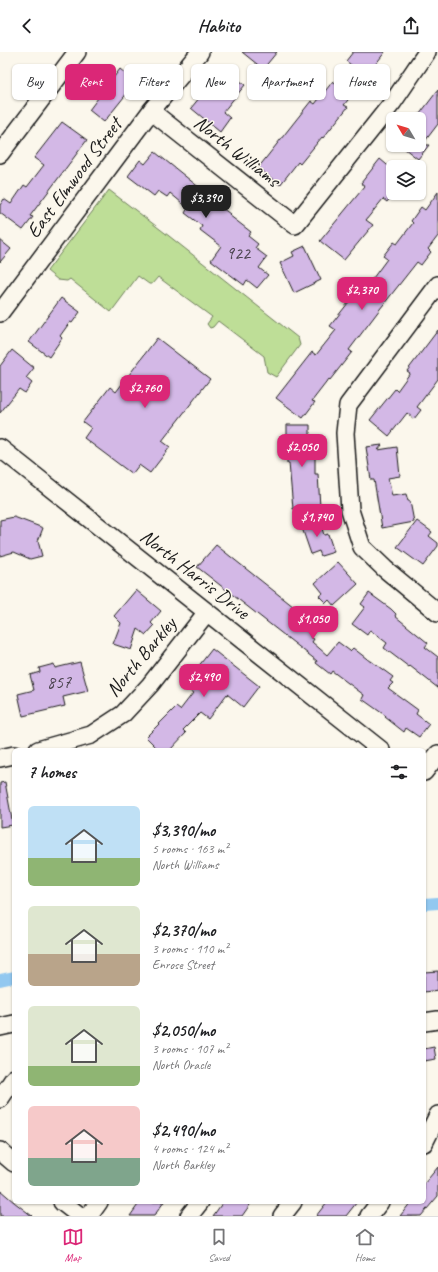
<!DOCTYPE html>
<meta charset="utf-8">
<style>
:root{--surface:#fff;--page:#f6f6f6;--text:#202124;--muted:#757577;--line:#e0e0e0;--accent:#db2777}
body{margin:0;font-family:Caveat,sans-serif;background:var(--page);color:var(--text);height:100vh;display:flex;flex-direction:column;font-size:15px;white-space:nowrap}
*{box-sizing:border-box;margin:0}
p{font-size:13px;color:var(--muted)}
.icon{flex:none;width:22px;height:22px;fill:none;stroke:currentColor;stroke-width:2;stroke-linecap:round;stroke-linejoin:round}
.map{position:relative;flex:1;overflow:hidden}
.details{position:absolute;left:12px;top:696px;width:414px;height:456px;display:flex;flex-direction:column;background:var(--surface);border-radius:6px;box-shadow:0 1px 3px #0004}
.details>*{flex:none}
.hud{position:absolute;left:12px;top:12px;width:414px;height:36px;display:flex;gap:8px}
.needle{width:26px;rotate:308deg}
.fabs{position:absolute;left:386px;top:60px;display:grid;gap:8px}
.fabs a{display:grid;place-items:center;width:40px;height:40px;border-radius:6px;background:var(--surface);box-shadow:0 1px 3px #0004;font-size:20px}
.price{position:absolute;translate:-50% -34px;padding:0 9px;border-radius:8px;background:var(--accent);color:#fff;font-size:13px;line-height:26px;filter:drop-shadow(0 1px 2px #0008)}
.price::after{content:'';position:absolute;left:50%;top:24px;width:12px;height:9px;margin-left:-6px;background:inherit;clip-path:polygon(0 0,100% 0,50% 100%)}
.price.selected{background:#222;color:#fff}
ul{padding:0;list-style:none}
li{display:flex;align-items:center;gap:12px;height:100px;padding:0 16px}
li span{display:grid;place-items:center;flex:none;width:112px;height:80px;border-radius:6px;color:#555}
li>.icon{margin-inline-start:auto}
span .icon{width:48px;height:48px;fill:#fffc;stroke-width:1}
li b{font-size:17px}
h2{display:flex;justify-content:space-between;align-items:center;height:48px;padding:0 16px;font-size:17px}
.tag{padding:0 14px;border-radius:6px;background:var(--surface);box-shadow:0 1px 3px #0004;font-size:14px;line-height:36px}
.tag.selected{background:var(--accent);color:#fff}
header{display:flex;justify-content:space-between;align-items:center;height:52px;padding:0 16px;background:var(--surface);font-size:18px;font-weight:800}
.tab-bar{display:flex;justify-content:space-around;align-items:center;height:56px;border-top:1px solid var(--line);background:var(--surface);font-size:11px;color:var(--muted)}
.tab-bar a{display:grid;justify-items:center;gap:2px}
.tab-bar .selected{color:var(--accent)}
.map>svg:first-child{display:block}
.green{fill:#bede97;stroke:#6d7d5a}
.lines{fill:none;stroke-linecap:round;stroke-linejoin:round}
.canal{stroke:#92c8f0;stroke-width:12}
.building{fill:#d3b8e6;stroke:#1c1c1c}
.minor-casing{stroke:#1c1c1c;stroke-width:20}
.minor{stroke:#fbf7ec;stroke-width:17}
.labels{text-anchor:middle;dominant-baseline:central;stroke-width:3;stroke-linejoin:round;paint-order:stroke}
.number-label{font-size:18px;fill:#4a434e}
.street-label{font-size:20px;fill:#1c1c1c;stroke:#fbf7ec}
</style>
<header><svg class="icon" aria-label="back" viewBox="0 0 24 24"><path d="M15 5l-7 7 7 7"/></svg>Habito<svg class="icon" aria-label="share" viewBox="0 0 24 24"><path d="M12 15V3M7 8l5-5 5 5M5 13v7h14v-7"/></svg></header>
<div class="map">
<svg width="438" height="1164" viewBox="0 0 438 1164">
<rect width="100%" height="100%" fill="#fbf7ec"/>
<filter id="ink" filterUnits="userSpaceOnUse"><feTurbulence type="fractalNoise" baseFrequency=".025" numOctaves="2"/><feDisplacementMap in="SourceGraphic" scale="8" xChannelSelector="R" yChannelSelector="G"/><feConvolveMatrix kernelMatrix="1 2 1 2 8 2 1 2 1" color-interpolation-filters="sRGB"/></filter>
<g filter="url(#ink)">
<path class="green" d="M 109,138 L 169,184 L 298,286 L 300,293 L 276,325 L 267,320 L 264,304 L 218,269 L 213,275 L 210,276 L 207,272 L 212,265 L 158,225 L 152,232 L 149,232 L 138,224 L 111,260 L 70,227 L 67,229 L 58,228 L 47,219 Z"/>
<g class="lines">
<path class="canal" d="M 424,852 L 438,851
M 0,928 L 14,925"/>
</g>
<path class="building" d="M 242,0 L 277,0 L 263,17 Z
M 353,0 L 385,0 L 375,13 L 378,16 L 369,27 L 346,9 Z
M 224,16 L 245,33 L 223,60 L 230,66 L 220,80 L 191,56 Z
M 120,17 L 136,30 L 104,70 L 89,58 Z
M 333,29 L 351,44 L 344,53 L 348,55 L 323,86 L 322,85 L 300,112 L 298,110 L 280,133 L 258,116 L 311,49 L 315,52 Z
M 438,38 L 438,72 L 422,93 L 429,93 L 418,107 L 400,93 L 419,93 L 419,63 Z
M 62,70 L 87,88 L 30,164 L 33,165 L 23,178 L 0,161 L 0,153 L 4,147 L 11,152 L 24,133 L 27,135 L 44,113 L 34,106 Z
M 155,100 L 206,141 L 205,143 L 230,162 L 229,163 L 251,180 L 248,184 L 258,192 L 255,196 L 267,205 L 259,216 L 268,223 L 257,236 L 247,228 L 244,233 L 211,208 L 221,194 L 200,178 L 202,174 L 185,161 L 188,156 L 170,141 L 167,145 L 158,139 L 154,144 L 128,124 L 140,108 L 145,112 Z
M 380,107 L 393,118 L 393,142 L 387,150 L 383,147 L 366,168 L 373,173 L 344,208 L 320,189 L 365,134 L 361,131 Z
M 438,140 L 438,184 L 428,197 L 431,200 L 421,213 L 417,210 L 380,257 L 349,298 L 352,300 L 330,328 L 329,327 L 312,349 L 315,350 L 303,366 L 276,346 L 312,300 L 316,303 L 336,278 L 330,274 L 352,246 L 356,249 L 387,207 L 383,204 L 394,190 L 397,192 L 413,171 L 411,169 L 421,155 L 425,158 Z
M 0,188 L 11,197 L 0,210 Z
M 305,194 L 321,228 L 294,241 L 280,211 L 294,204 L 292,200 Z
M 61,246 L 80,260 L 72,271 L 70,270 L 60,284 L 62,286 L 49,305 L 29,290 Z
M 438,278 L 438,327 L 417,355 L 421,358 L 414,367 L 407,361 L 389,384 L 370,368 L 395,337 L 397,339 L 410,321 L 407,319 Z
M 157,286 L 210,327 L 162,389 L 170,395 L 150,421 L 139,413 L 132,422 L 84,386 L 91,376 L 83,370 L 110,335 L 116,340 Z
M 12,298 L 34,316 L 26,326 L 32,331 L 25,341 L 19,337 L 0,361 L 0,314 Z
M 287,373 L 310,373 L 310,396 L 315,396 L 315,422 L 318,422 L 320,455 L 293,457 L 289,411 L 287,411 Z
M 382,393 L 378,398 L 397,395 L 400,424 L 388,426 L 392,444 L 406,442 L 408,449 L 410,449 L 414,470 L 382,476 L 374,428 L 371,428 L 366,395 Z
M 14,465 L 43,476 L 38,489 L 42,504 L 30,507 L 14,500 L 0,504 L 0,468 Z
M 319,467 L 324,483 L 328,482 L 334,500 L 321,504 L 319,499 L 311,502 L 301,473 Z
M 417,469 L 432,480 L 429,484 L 438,491 L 438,494 L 423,514 L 397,495 Z
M 216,493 L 318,574 L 310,585 L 314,587 L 312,590 L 327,603 L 338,590 L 350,599 L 353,596 L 371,610 L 371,609 L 393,625 L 390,629 L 393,631 L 388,636 L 418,658 L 416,662 L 429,672 L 419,685 L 406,676 L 404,680 L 385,665 L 386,664 L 362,647 L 364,643 L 332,619 L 330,622 L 316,611 L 317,609 L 197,515 Z
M 338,510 L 358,532 L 334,554 L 329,548 L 326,551 L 319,544 L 323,541 L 315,531 Z
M 136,538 L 161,559 L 151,571 L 154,574 L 146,583 L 138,577 L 131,598 L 113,592 L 121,571 L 114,564 Z
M 369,541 L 391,557 L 396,562 L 395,564 L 428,591 L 425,595 L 438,605 L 438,636 L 410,614 L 409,615 L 384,596 L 387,591 L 370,578 L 367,583 L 352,572 L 365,555 L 361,552 Z
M 212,597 L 259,634 L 243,655 L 227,642 L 208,667 L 200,661 L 183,678 L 186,681 L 170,698 L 159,698 L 146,685 L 176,655 L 180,658 L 193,641 L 183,634 Z
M 80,610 L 88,639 L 63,645 L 65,654 L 23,664 L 18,642 L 34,638 L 30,623 L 40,620 L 39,616 L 54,612 L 55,616 Z
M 5,730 L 13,773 L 0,775 L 0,731 Z
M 438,919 L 438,938 L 424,940 L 424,920 Z
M 434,995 L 436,1007 L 424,1009 L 424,997 Z
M 438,1115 L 438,1144 L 421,1164 L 400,1164 L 411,1150 L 424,1150 L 424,1132 Z
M 0,1138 L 14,1150 L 32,1164 L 0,1164 Z
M 140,1150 L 164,1150 L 154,1164 L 130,1164 Z
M 223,1150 L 252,1150 L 242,1164 L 213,1164 Z
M 327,1150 L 357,1150 L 346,1164 L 316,1164 Z"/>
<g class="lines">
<defs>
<path id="minor" d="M 151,59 L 295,173 L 393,50 L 427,0
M 0,102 L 77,0
M 438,233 L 348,353 L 345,381 L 350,458 L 362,495 L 385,517 L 438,561
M 0,261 L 151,59 L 200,0
M 0,396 L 381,698
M 38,698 L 91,683 L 123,662 L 150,633 L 207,560
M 0,706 L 14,703
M 424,720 L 438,702
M 424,970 L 438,968
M 0,975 L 14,972
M 0,1047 L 14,1026
M 424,1091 L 438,1063
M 0,1099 L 14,1111
M 62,1150 L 80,1164
M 89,1164 L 99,1150
M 189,1164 L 200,1150
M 282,1164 L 293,1150
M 369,1164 L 380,1150"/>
</defs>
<use href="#minor" class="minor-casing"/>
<use href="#minor" class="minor"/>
</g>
</g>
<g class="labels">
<g class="number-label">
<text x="238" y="201">922</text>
<text x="59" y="630">857</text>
</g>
<g class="street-label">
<text transform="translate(237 99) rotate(38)">North Williams</text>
<text transform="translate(74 126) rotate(-53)">East Elmwood Street</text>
<text transform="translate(195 522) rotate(38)">North Harris Drive</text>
<text transform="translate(141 605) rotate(-50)">North Barkley</text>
</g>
</g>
</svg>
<div class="fabs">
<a><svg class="needle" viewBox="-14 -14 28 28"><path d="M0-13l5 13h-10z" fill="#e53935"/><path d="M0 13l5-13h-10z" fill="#757577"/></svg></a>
<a><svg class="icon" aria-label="layers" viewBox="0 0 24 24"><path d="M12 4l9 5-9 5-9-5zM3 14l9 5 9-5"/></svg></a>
</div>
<b class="price selected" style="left:206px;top:167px">$3,390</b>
<b class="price" style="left:362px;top:259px">$2,370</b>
<b class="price" style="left:145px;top:357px">$2,760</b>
<b class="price" style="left:302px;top:416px">$2,050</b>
<b class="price" style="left:317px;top:486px">$1,740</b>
<b class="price" style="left:313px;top:588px">$1,050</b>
<b class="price" style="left:204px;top:646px">$2,490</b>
<div class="hud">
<a class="tag">Buy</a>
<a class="tag selected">Rent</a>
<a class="tag">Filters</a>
<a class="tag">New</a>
<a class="tag">Apartment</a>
<a class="tag">House</a>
</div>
<section class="details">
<h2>7 homes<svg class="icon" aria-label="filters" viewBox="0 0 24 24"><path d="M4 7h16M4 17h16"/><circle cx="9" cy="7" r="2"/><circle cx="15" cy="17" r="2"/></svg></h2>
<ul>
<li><span style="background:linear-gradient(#bfe0f5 65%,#8fb573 0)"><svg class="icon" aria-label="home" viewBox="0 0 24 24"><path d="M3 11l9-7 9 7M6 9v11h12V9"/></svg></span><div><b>$3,390/mo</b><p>5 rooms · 163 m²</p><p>North Williams</p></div></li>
<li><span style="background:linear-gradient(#dfe7d0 60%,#b9a48a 0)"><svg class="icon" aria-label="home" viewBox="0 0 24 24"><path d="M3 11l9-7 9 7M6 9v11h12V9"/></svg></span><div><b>$2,370/mo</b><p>3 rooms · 110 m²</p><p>Enrose Street</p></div></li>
<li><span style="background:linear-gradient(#dfe7d0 75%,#8fb573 0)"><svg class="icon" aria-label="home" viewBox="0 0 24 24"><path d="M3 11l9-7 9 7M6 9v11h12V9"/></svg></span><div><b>$2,050/mo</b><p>3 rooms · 107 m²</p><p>North Oracle</p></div></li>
<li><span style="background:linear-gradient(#f6c9c9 65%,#7fa58c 0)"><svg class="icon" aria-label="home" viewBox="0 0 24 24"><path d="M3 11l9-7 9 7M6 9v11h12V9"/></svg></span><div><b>$2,490/mo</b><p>4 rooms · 124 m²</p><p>North Barkley</p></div></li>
</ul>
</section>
</div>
<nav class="tab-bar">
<a class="selected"><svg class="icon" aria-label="map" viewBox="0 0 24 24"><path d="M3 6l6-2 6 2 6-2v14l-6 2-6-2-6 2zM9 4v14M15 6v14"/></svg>Map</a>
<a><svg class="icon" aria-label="saved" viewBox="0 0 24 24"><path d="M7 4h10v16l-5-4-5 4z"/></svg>Saved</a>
<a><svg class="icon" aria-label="home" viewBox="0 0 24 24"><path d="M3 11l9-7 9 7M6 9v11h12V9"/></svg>Home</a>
</nav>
